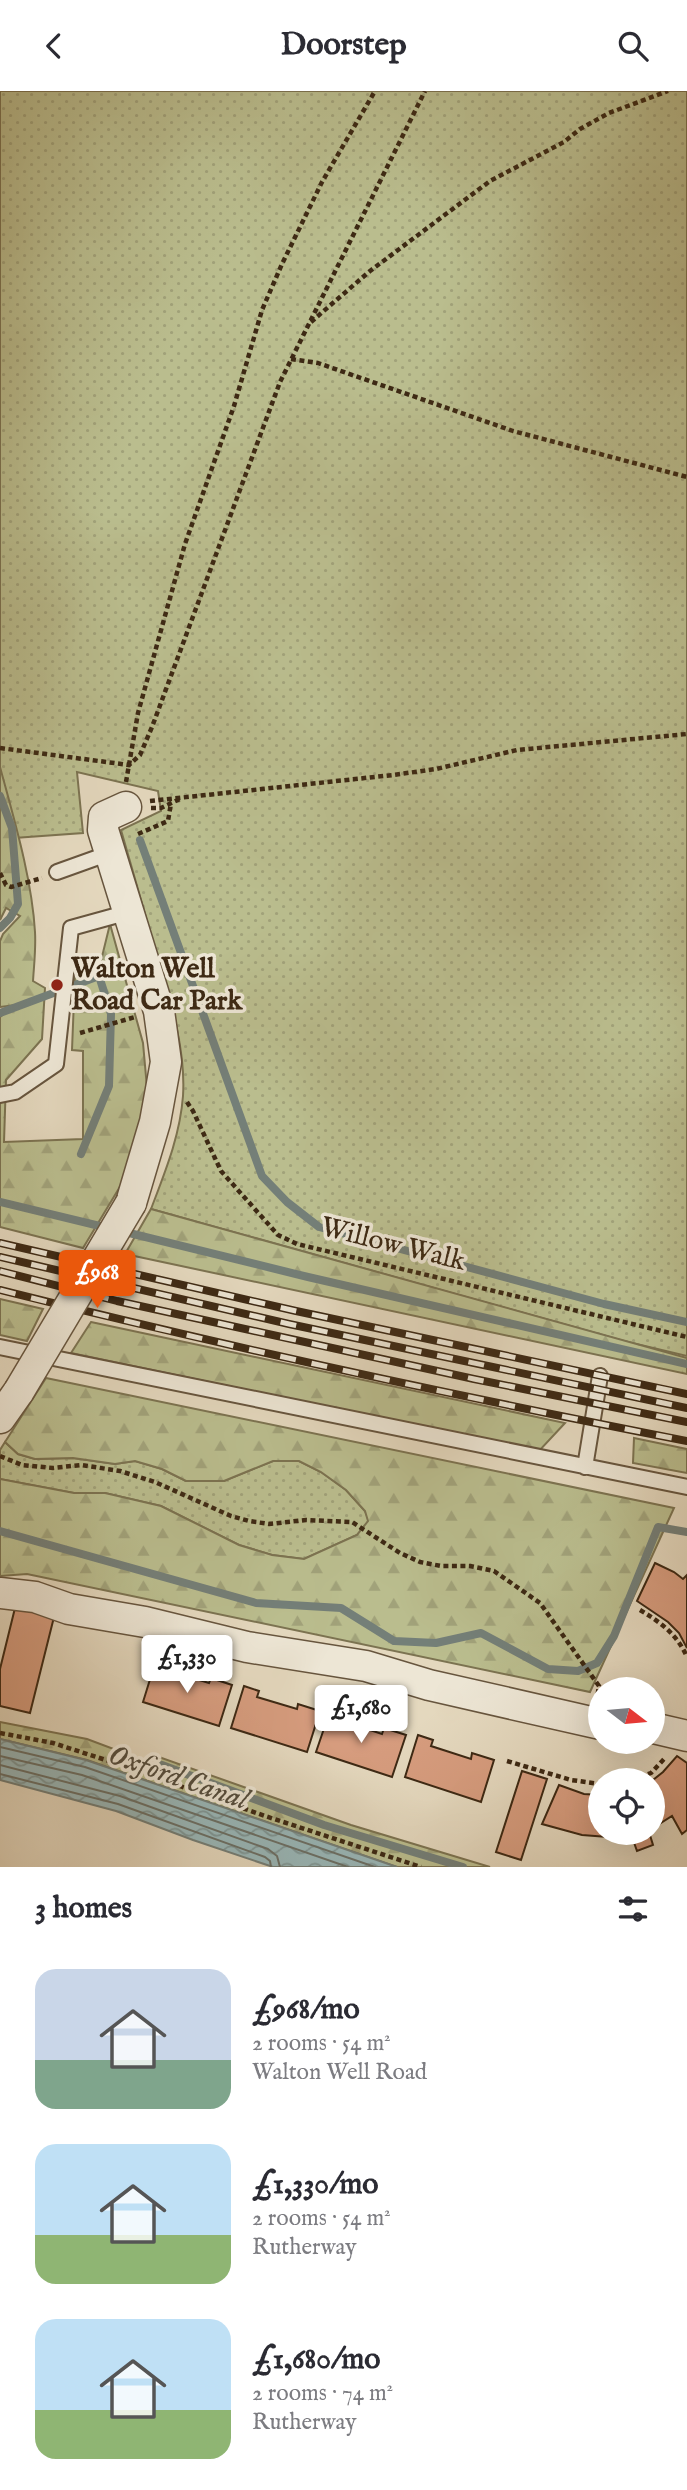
<!DOCTYPE html>
<meta charset="utf-8">
<style>
:root{--surface:#fff;--page:#f7f7f7;--text:#2b2b33;--muted:#7c7c81;--accent:#ea580c}
body{margin:0;font-family:"IM FELL English",serif;background:var(--page);color:var(--text);height:100vh;display:flex;flex-direction:column;font-size:26px;white-space:nowrap}
*{box-sizing:border-box;margin:0}
p{font-size:23px;color:var(--muted)}
.icon{flex:none;width:38px;height:38px;fill:none;stroke:currentColor;stroke-width:2;stroke-linecap:round;stroke-linejoin:round}
.map{position:relative;height:1776px;overflow:hidden}
.drawer{display:flex;flex-direction:column;background:var(--surface);flex:1}
.drawer>*{flex:none}
.needle{width:46px;rotate:106deg}
.controls{position:absolute;left:588px;top:1586px;display:grid;gap:14px}
.controls a{display:grid;place-items:center;width:77px;height:77px;border-radius:50%;background:var(--surface);box-shadow:0 7px 28px #0002;font-size:35px}
.price{position:absolute;translate:-50% -60px;padding:0 16px;border-radius:7px;background:#fff;color:#222;font-size:23px;line-height:46px;filter:drop-shadow(0 2px 4px #0008)}
.price::after{content:'';position:absolute;left:50%;top:42px;width:21px;height:16px;margin-left:-10px;background:inherit;clip-path:polygon(0 0,100% 0,50% 100%)}
.price.selected{background:var(--accent);color:#fff}
ul{padding:0;list-style:none}
li{display:flex;align-items:center;gap:21px;height:175px;padding:0 35px}
li span{display:grid;place-items:center;flex:none;width:196px;height:140px;border-radius:21px;color:#555}
li>.icon{margin-inline-start:auto}
span .icon{width:84px;height:84px;fill:#fffc;stroke-width:1}
li b{font-size:30px}
h2{display:flex;justify-content:space-between;align-items:center;height:84px;padding:0 35px;font-size:30px}
header{display:flex;justify-content:space-between;align-items:center;height:91px;padding:0 35px;background:var(--surface);font-size:32px;font-weight:700}
.map>svg:first-child{display:block}
.grass{fill:url(#grass-dots);stroke:#7c7351;stroke-width:2}
.forest{fill:url(#forest-firs);stroke:#7c7351;stroke-width:2}
.water{fill:url(#water-waves);stroke:#747f78;stroke-width:2}
.lines{fill:none;stroke-linecap:round;stroke-linejoin:round}
.shore{stroke:#6b7067;stroke-width:2}
.stream{stroke:#747f78;stroke-width:8}
.building{fill:#d69c7e;stroke:#3d2914;stroke-width:2}
.lane-casing{stroke:#67553e;stroke-width:18}
.street-casing{stroke:#67553e;stroke-width:33}
.path{stroke:#3d2914;stroke-width:4.5;stroke-dasharray:5 3.5;stroke-linecap:butt}
.lane{stroke:#ede6d5;stroke-width:14}
.street{stroke:#ede6d5;stroke-width:30}
.rail-casing{stroke:#3d2914;stroke-width:8}
.rail{stroke:#ede6d5;stroke-width:5;stroke-dasharray:16;stroke-linecap:butt}
.street-bridge-casing{stroke:#67553e;stroke-width:33;stroke-linecap:butt}
.street-bridge{stroke:#ede6d5;stroke-width:30}
.poi-dot{fill:#8f2418;stroke:#ede6d5;stroke-width:2.5}
.labels{text-anchor:middle;dominant-baseline:central;stroke-width:7;stroke-linejoin:round;paint-order:stroke}
.poi-label{font-size:28px;font-weight:bold;fill:#3d2914;stroke:#ede6d5;text-anchor:start}
.street-label{font-size:28px;fill:#3d2914;stroke:#ede6d5}
.water-label{font-size:30px;font-style:italic;fill:#544d3e;stroke:#ede6d5}
</style>
<header><svg class="icon" aria-label="back" viewBox="0 0 24 24"><path d="M15 5l-7 7 7 7"/></svg>Doorstep<svg class="icon" aria-label="search" viewBox="0 0 24 24"><circle cx="10" cy="10" r="6"/><path d="M15 15l6 6"/></svg></header>
<div class="map">
<svg width="687" height="1776" viewBox="0 0 687 1776">
<defs>
<pattern id="grass-dots" width="8" height="8" patternUnits="userSpaceOnUse" patternTransform="scale(1.75)"><rect width="8" height="8" fill="#babd8e"/><path d="M2 2h.1M6 6h.1" fill="none" stroke="#a1a27a" stroke-width="1.8" stroke-linecap="round"/></pattern>
<pattern id="forest-firs" width="22" height="20" patternUnits="userSpaceOnUse" patternTransform="scale(1.75)"><rect width="22" height="20" fill="#babd8e"/><path d="M5 1l3.5 6h-7zM16 11l3.5 6h-7z" fill="#a1a27a"/></pattern>
<pattern id="water-waves" width="16" height="10" patternUnits="userSpaceOnUse" patternTransform="scale(1.75)"><rect width="16" height="10" fill="#99b8ba"/><path d="M0 5q4-4 8 0t8 0" fill="none" stroke="#7e9696"/></pattern>
</defs>
<rect width="100%" height="100%" fill="#e4d8be"/>
<filter id="stains"><feTurbulence type="fractalNoise" baseFrequency=".00286" numOctaves="4"/><feColorMatrix values="0 0 0 0 .2 0 0 0 0 .09 0 0 0 0 .02 0 0 0 .5 -.17"/></filter>
<radialGradient id="worn" r=".72"><stop offset=".6" stop-color="#630" stop-opacity="0"/><stop offset="1" stop-color="#630" stop-opacity=".3"/></radialGradient>
<path class="grass" d="M 0,0 L 687,0 L 687,1265 L 624,1250 L 151,1118 C 165,1081 180,1045 183,1005 C 186,957 170,909 156,863 C 145,822 133,781 121,739 L 161,720 L 158,700 L 77,681 L 83,742 L 0,748 Z
M 5,1351 L 18,1363 L 35,1368 L 73,1367 L 115,1373 L 135,1370 L 162,1378 L 186,1390 L 224,1390 L 273,1370 L 299,1370 L 321,1381 L 346,1399 L 365,1420 L 369,1430 L 357,1444 L 304,1468 L 272,1464 L 239,1454 L 161,1415 L 105,1402 L 74,1402 L 0,1388 L 0,1359 Z"/>
<path class="forest" d="M 0,676 C 14,728 32,788 35,841 C 36,858 34,874 33,890 L 45,897 L 42,948 L 6,989 L 4,1051 L 83,1048 L 83,960 L 72,959 L 75,883 L 99,878 L 110,833 L 143,952 L 147,997 L 145,1016 L 121,1094 L 83,1157 L 0,1136 L 0,926 L 16,914 L 0,916 L 0,850 L 3,843 L 20,825 L 6,817 L 0,829 Z
M 151,1118 L 687,1267 L 687,1283 L 125,1163 Z
M 0,1208 L 43,1218 L 27,1250 L 0,1244 Z
M 91,1231 L 565,1332 L 539,1360 L 71,1262 Z
M 46,1287 L 674,1417 L 590,1601 L 27,1483 L 0,1485 L 0,1388 L 74,1402 L 105,1402 L 161,1415 L 239,1454 L 272,1464 L 304,1468 L 357,1444 L 368,1430 L 365,1420 L 346,1399 L 321,1381 L 299,1370 L 273,1370 L 224,1390 L 186,1390 L 162,1378 L 135,1370 L 115,1373 L 73,1367 L 35,1368 L 18,1363 L 5,1351 Z
M 634,1347 L 687,1358 L 687,1382 L 633,1372 Z
M 0,1631 L 87,1648 L 156,1674 L 159,1666 L 351,1734 L 490,1776 L 397,1776 L 87,1669 L 0,1648 Z"/>
<path class="water" d="M 0,1648 L 86,1669 L 397,1776 L 273,1776 L 193,1749 L 116,1720 L 0,1689 Z"/>
<g class="lines">
<path class="shore" d="M 0,1656 L 85,1676 L 375,1776
M 0,1665 L 82,1684 L 348,1776
M 0,1674 L 120,1705 L 268,1758 L 277,1765 L 280,1776
M 0,1683 L 118,1713 L 265,1766 L 270,1770 L 271,1776"/>
<path class="stream" d="M 0,705 L 12,737 L 18,813 L 10,827 L 0,837
M 140,749 L 262,1085 L 287,1111 L 319,1136 L 604,1213 L 687,1231
M 0,922 L 99,885 L 111,923 L 109,995 L 81,1063
M 0,1111 L 108,1137
M 121,1140 L 308,1186 L 687,1273
M 0,1440 L 256,1512 L 341,1517 L 394,1550 L 436,1552 L 481,1542 L 548,1578 L 578,1580 L 597,1572 L 614,1545 L 658,1436 L 687,1441
M 162,1674 L 324,1734 L 463,1776"/>
</g>
<path class="building" d="M 655,1472 L 674,1481 L 683,1488 L 687,1484 L 687,1557 L 679,1542 L 668,1531 L 637,1510 Z
M 15,1517 L 54,1526 L 30,1622 L 0,1615 L 0,1578 Z
M 156,1569 L 171,1574 L 170,1580 L 209,1592 L 211,1587 L 232,1594 L 219,1635 L 143,1611 Z
M 244,1595 L 259,1600 L 257,1606 L 297,1618 L 298,1613 L 320,1620 L 307,1661 L 231,1637 Z
M 330,1620 L 345,1624 L 343,1630 L 382,1643 L 384,1637 L 406,1644 L 392,1686 L 316,1661 Z
M 418,1644 L 433,1649 L 431,1655 L 471,1668 L 472,1662 L 494,1669 L 481,1711 L 405,1686 Z
M 677,1665 L 687,1672 L 687,1739 L 682,1743 L 672,1725 L 653,1737 L 653,1689 L 663,1681 Z
M 522,1680 L 547,1688 L 521,1769 L 496,1761 Z
M 559,1694 L 584,1703 L 600,1704 L 600,1741 L 649,1741 L 653,1754 L 637,1760 L 631,1743 L 608,1746 L 582,1744 L 542,1733 Z"/>
<g class="lines">
<defs>
<path id="lane" d="M 57,781 L 110,762
M 0,1004 L 15,1001 L 56,973 L 71,837 L 129,821
M 0,1256 L 687,1396
M 585,1376 L 600,1285"/>
<path id="street" d="M 126,716 L 104,726 L 103,739 L 159,920 L 166,971 L 155,1031 L 131,1112
M 0,1327 L 19,1300
M 0,1502 L 35,1506 L 69,1518 L 145,1531 L 247,1556 L 366,1575 L 429,1594 L 600,1633
M 653,1637 L 687,1645"/>
</defs>
<use href="#lane" class="lane-casing"/>
<use href="#street" class="street-casing"/>
<path class="path" d="M 311,231 L 370,180 L 490,90 L 564,51 L 580,38 L 609,22 L 668,0
M 291,268 L 318,272 L 513,340 L 687,386
M 0,657 L 129,674 L 140,664 L 152,636 L 280,291 L 425,0
M 126,691 L 138,622 L 185,453 L 234,315 L 262,219 L 282,173 L 322,91 L 375,0
M 150,710 L 393,684 L 436,678 L 517,659 L 687,643
M 151,717 L 161,717 L 182,707
M 138,743 L 168,730 L 171,712
M 0,782 L 6,794 L 11,796 L 42,787
M 80,942 L 135,926
M 187,1011 L 193,1020 L 221,1080 L 278,1144 L 297,1153 L 687,1246
M 0,1365 L 22,1374 L 53,1377 L 81,1374 L 120,1380 L 155,1391 L 231,1425 L 249,1430 L 269,1433 L 306,1429 L 352,1431 L 400,1462 L 420,1471 L 441,1475 L 470,1475 L 494,1480 L 540,1512 L 599,1595 L 597,1607
M 640,1519 C 660,1531 677,1543 687,1566
M 0,1642 L 53,1652 L 112,1671 L 265,1725 L 421,1776
M 507,1670 L 571,1689 L 600,1693
M 632,1689 L 651,1682 L 665,1667"/>
<use href="#lane" class="lane"/>
<use href="#street" class="street"/>
<defs>
<path id="rail" d="M 0,1152 L 296,1220 L 687,1303
M 0,1166 L 289,1233 L 687,1317
M 0,1180 L 117,1210 L 474,1288 L 687,1331
M 0,1199 C 227,1256 457,1305 687,1350"/>
</defs>
<use href="#rail" class="rail-casing"/>
<use href="#rail" class="rail"/>
<defs>
<path id="street-bridge" d="M 19,1300 L 131,1112"/>
</defs>
<use href="#street-bridge" class="street-bridge-casing"/>
<use href="#street-bridge" class="street-bridge"/>
</g>
<circle class="poi-dot" cx="57" cy="894" r="7"/>
<g class="labels">
<g class="poi-label">
<text x="71" y="878">Walton Well<tspan x="71" dy="32">Road Car Park</tspan></text>
</g>
<g class="street-label">
<text transform="translate(393 1154) rotate(14)">Willow Walk</text>
</g>
<g class="water-label">
<text transform="translate(178 1687) rotate(19)">Oxford Canal</text>
</g>
</g>
<rect width="100%" height="100%" filter="url(#stains)"/>
<rect width="100%" height="100%" fill="url(#worn)"/>
</svg>
<div class="controls">
<a><svg class="needle" viewBox="-14 -14 28 28"><path d="M0-13l5 13h-10z" fill="#e53935"/><path d="M0 13l5-13h-10z" fill="#7c7c81"/></svg></a>
<a><svg class="icon" aria-label="locate" viewBox="0 0 24 24"><circle cx="12" cy="12" r="6"/><path d="M12 2v4M12 18v4M2 12h4M18 12h4"/></svg></a>
</div>
<b class="price selected" style="left:97px;top:1219px">£968</b>
<b class="price" style="left:187px;top:1604px">£1,330</b>
<b class="price" style="left:361px;top:1654px">£1,680</b>
</div>
<section class="drawer">
<h2>3 homes<svg class="icon" aria-label="filters" viewBox="0 0 24 24"><path d="M4 7h16M4 17h16"/><circle cx="9" cy="7" r="2"/><circle cx="15" cy="17" r="2"/></svg></h2>
<ul>
<li><span style="background:linear-gradient(#c9d6e8 65%,#7fa58c 0)"><svg class="icon" aria-label="home" viewBox="0 0 24 24"><path d="M3 11l9-7 9 7M6 9v11h12V9"/></svg></span><div><b>£968/mo</b><p>2 rooms · 54 m²</p><p>Walton Well Road</p></div></li>
<li><span style="background:linear-gradient(#bfe0f5 65%,#8fb573 0)"><svg class="icon" aria-label="home" viewBox="0 0 24 24"><path d="M3 11l9-7 9 7M6 9v11h12V9"/></svg></span><div><b>£1,330/mo</b><p>2 rooms · 54 m²</p><p>Rutherway</p></div></li>
<li><span style="background:linear-gradient(#bfe0f5 65%,#8fb573 0)"><svg class="icon" aria-label="home" viewBox="0 0 24 24"><path d="M3 11l9-7 9 7M6 9v11h12V9"/></svg></span><div><b>£1,680/mo</b><p>2 rooms · 74 m²</p><p>Rutherway</p></div></li>
</ul>
</section>
